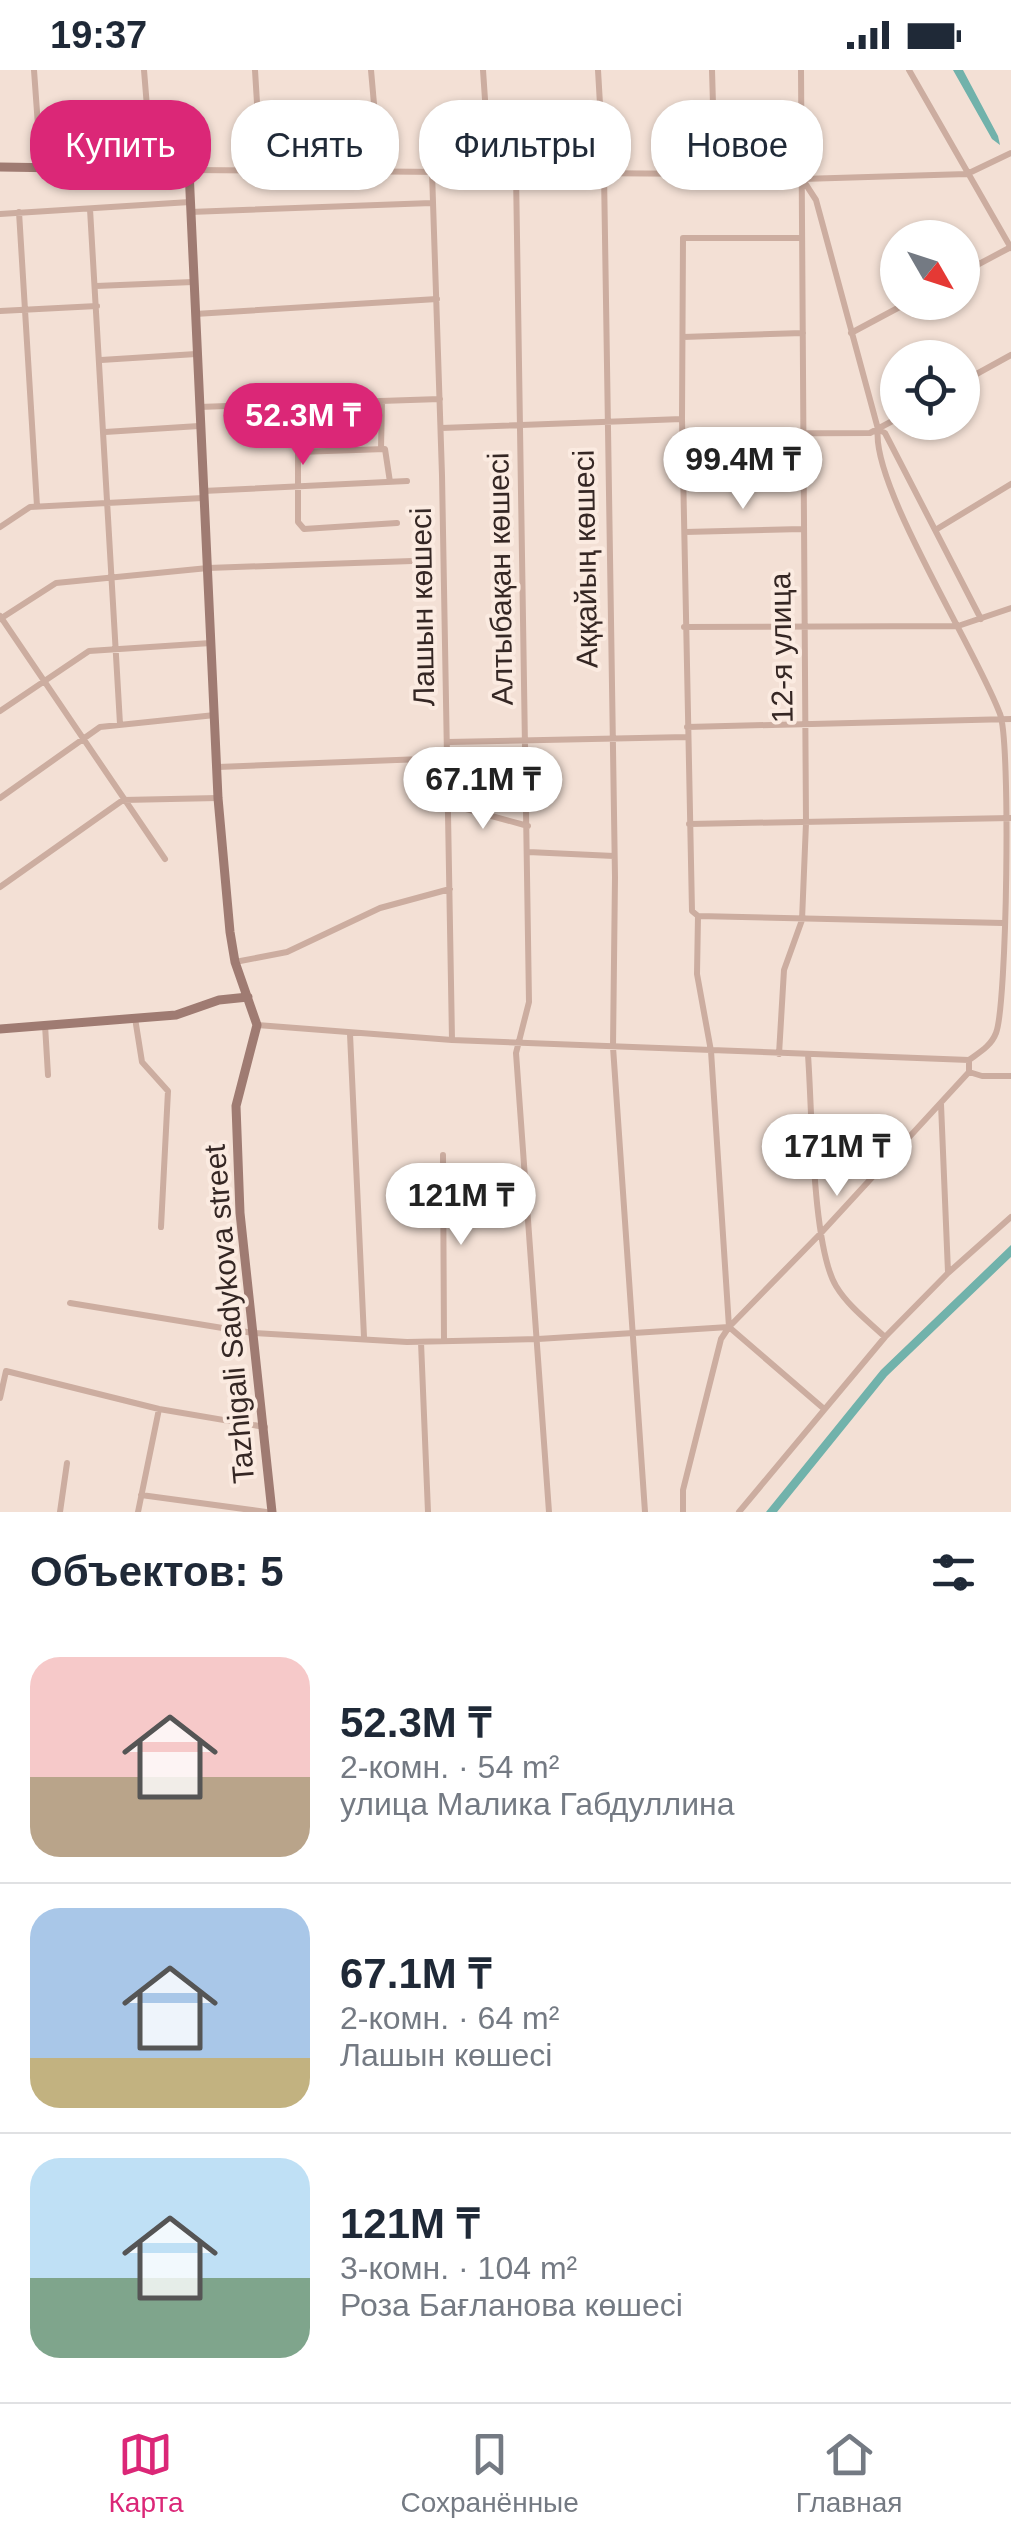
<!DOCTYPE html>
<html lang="ru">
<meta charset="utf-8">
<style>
:root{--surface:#fff;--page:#f6f6f7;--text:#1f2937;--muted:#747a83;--line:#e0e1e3;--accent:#db2777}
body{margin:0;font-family:Helvetica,sans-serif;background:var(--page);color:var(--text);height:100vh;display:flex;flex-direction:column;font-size:38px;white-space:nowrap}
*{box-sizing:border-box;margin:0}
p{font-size:32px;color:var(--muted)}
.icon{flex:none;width:55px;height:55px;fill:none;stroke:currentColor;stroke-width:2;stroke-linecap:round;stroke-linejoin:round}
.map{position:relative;height:1442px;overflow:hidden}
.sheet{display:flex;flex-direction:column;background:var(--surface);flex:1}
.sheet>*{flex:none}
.hud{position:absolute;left:30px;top:30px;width:952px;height:90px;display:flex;gap:20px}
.needle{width:65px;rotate:129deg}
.tools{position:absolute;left:880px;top:150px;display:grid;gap:20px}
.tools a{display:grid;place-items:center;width:100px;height:100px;border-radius:50%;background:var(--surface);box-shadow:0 2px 8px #0004;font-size:50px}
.price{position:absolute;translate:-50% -85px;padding:0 22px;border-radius:35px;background:#fff;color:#222;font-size:32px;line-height:65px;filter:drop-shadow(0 2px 5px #0008)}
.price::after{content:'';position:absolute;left:50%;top:60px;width:30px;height:22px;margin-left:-15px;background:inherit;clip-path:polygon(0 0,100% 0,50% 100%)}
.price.active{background:var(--accent);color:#fff}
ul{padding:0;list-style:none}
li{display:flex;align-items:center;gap:30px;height:250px;padding:0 30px}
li+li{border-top:2px solid var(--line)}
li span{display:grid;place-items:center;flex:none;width:280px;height:200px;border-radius:30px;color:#555}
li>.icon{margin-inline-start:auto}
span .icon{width:120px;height:120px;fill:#fffc;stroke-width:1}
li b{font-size:42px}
h2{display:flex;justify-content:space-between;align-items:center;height:120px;padding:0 30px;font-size:42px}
.chip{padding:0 35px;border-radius:40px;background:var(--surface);box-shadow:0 2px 8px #0004;font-size:35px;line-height:90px}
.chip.active{background:var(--accent);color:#fff}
.status{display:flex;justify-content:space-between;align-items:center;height:70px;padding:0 50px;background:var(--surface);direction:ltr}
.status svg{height:28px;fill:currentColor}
.menu{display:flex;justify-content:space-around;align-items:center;height:140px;border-top:2px solid var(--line);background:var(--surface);font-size:28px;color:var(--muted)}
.menu a{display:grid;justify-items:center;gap:5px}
.menu .active{color:var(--accent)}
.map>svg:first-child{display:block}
.water{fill:#71b2ab}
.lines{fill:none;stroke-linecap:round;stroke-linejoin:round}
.street{stroke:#ccada0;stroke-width:6}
.secondary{stroke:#9f7b72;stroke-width:9}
.labels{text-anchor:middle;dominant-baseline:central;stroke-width:8;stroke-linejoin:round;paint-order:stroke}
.street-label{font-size:30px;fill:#352724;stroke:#fbebe1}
</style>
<div class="status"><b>19:37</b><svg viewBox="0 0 49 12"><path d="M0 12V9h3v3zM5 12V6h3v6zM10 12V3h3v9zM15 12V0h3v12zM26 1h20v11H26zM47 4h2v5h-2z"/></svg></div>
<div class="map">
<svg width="1011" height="1442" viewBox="0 0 1011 1442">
<rect width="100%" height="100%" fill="#f3e0d5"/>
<path class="water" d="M 953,0 L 963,0 L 998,66 L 1000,75 L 992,69 Z
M 1011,1175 L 1011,1187 L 887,1306 L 777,1442 L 766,1442 L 881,1300 Z"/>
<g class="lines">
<path class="street" d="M 34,0 L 41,98
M 144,0 L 152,99
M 255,0 L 261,99
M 371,0 L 380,102
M 483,0 L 490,103
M 598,0 L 604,103 L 615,807 L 613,977 L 645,1442
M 712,0 L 715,104
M 909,0 L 1011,178
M 189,100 L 715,104 L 802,109 L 967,104 L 1011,83
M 432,102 L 442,405 L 452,970
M 516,103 L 529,932 L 516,983 L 549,1442
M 803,110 L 816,130 L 878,359 L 885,363 L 981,549
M 90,139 L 120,654
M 19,142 L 37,436
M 190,142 L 432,133
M 0,144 L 190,132
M 801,168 L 683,168 L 682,349 L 692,841 L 698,846 L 697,904 L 711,981 L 729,1257 L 823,1338
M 962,203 L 1011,177
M 96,216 L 193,212
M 0,241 L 97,236
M 195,244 L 437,229
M 851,263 L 909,232
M 683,267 L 803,263
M 101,290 L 196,284
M 962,312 L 1011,285
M 199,337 L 440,329
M 441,358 L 682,349
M 878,359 C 870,414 977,581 1000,644 C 1011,671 1007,936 996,963 C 991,976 980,982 969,990
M 105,362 L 199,356
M 683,364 L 870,363 L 898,348
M 381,378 L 382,332
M 298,382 L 296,356 L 301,350 L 373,347
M 390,412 L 385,379 L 298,382 L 298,452 L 304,459 L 397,453
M 203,421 L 407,411
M 0,457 L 30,437 L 203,428
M 937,459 L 1011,414
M 685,462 L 802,459
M 0,546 L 165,789
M 0,549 L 56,513 L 208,498 L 412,491
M 684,557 L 958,556 L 1011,538
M 0,641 L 89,581 L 211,573
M 687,657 L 1011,649
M 448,672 L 687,667
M 218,697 L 448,688
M 0,728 L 100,657 L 215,645
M 448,734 L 528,756
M 689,754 L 1011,748
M 528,782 L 614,786
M 0,817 L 123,730 L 218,728
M 698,846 L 1003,853
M 235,892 L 287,882 L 380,838 L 450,819
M 135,948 L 142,992 L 168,1021 L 161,1157
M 45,955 L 48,1005
M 257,955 L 452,970 L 969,990
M 350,964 L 364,1267
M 779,984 L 784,900 L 802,850 L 806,753 L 801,0
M 808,985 C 812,1037 812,1176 836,1216 C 848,1236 868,1251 885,1267
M 969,1002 L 982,1006 L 1011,1006
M 941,1034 L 948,1202
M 443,1085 L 444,1271
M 70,1233 L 253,1263 L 407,1272 L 538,1269 L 729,1257
M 421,1272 L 428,1442
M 0,1328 L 6,1301 L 159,1339 L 265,1357
M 141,1425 L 266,1442
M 60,1442 L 67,1393
M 138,1442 L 159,1339
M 683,1442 L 683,1420 L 721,1269 L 729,1257 L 821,1163 L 969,1002 L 969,990
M 739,1442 L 885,1267 L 948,1203 L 1011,1147"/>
<path class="secondary" d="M 0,97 L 189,100 L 218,728 L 230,862 L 235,892 L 257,955 L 236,1036 L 240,1143 L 272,1442
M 0,959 L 176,945 L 219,930 L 248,927"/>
</g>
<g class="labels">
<g class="street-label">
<text transform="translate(585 489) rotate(-91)">Аққайың көшесі</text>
<text transform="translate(500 509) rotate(-91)">Алтыбақан көшесі</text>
<text transform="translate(422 537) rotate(-91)">Лашын көшесі</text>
<text transform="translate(781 578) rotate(-91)">12-я улица</text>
<text transform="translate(229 1244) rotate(-95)">Tazhigali Sadykova street</text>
</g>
</g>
</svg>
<div class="tools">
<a><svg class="needle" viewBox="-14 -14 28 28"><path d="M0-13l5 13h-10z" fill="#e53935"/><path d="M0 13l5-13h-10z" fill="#747a83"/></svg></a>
<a><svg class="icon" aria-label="locate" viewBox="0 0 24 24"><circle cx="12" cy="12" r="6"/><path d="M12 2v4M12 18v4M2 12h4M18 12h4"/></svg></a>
</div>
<b class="price active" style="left:303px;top:398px">52.3M ₸</b>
<b class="price" style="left:743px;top:442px">99.4M ₸</b>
<b class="price" style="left:483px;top:762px">67.1M ₸</b>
<b class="price" style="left:837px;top:1129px">171M ₸</b>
<b class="price" style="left:461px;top:1178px">121M ₸</b>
<div class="hud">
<a class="chip active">Купить</a>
<a class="chip">Снять</a>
<a class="chip">Фильтры</a>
<a class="chip">Новое</a>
</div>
</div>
<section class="sheet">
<h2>Объектов: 5<svg class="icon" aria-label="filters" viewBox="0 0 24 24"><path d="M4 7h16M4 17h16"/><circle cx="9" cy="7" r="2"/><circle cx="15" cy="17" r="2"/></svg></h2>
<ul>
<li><span style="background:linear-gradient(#f6c9c9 60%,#b9a48a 0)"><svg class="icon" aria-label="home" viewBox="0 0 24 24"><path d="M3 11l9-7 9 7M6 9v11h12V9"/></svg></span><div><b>52.3M ₸</b><p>2-комн. · 54 m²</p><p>улица Малика Габдуллина</p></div></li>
<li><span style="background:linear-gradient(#a9c7e8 75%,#c2b280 0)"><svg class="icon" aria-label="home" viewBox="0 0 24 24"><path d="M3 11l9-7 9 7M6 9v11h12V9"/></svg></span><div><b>67.1M ₸</b><p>2-комн. · 64 m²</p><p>Лашын көшесі</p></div></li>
<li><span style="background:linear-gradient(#bfe0f5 60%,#7fa58c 0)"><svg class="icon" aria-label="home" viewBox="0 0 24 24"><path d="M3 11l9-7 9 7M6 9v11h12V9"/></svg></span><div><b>121M ₸</b><p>3-комн. · 104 m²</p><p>Роза Бағланова көшесi</p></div></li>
</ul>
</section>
<nav class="menu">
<a class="active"><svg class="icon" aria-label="map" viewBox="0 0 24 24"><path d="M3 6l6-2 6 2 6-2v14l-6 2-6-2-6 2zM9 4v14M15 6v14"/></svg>Карта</a>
<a><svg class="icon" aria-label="saved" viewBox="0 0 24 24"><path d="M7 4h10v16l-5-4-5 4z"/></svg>Сохранённые</a>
<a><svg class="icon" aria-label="home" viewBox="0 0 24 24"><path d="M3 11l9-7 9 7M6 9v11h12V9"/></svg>Главная</a>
</nav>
